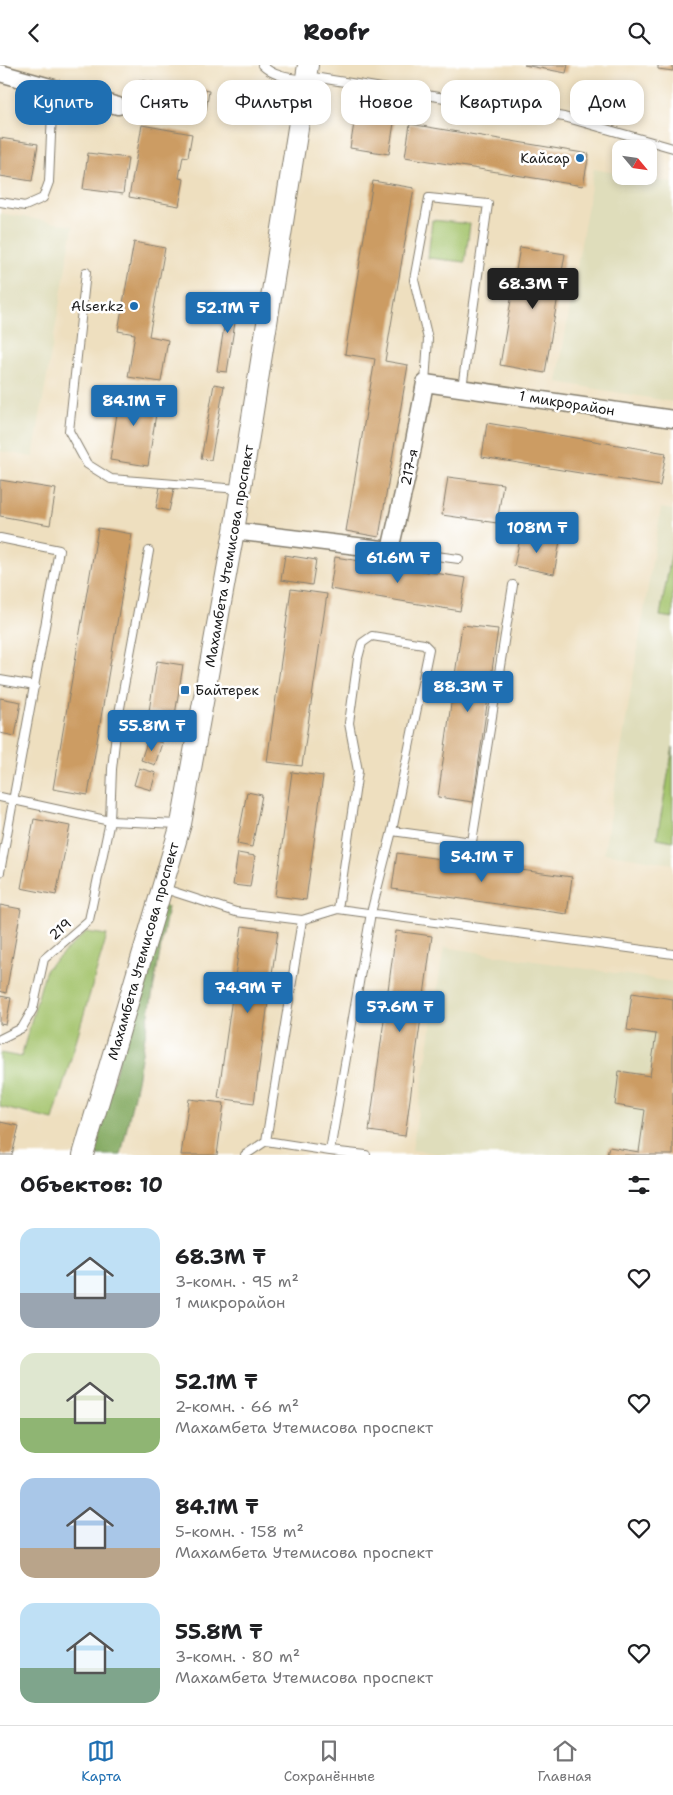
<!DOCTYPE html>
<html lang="ru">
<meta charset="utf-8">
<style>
:root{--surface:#fff;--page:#f2f2f2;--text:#202124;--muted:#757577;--line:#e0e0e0;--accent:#1f6fb2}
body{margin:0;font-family:"Shantell Sans",sans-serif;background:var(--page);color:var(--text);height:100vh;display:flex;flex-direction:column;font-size:19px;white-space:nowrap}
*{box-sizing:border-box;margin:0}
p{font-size:16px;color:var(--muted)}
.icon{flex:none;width:28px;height:28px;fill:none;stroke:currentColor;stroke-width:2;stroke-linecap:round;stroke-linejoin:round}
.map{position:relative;height:1090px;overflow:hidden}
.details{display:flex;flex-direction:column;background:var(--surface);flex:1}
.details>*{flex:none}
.guide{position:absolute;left:15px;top:15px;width:644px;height:45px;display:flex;gap:10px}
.needle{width:32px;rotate:119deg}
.tools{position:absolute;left:612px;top:75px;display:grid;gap:10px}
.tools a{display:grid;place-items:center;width:45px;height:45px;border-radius:10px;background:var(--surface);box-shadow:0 2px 8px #0003;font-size:25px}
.price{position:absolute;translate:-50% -42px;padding:0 11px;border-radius:5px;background:var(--accent);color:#fff;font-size:16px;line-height:32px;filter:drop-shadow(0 1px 2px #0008)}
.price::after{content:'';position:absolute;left:50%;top:30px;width:15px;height:11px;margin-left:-8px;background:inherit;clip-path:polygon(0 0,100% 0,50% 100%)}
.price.active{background:#222;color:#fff}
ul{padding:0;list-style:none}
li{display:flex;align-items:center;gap:15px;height:125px;padding:0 20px}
li span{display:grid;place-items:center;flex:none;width:140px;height:100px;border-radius:15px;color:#555}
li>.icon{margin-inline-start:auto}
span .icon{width:60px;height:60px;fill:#fffc;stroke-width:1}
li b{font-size:21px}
h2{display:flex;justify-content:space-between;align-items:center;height:60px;padding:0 20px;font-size:21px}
.chip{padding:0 18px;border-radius:15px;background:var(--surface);box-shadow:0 2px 8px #0003;font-size:18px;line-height:45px}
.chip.active{background:var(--accent);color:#fff}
header{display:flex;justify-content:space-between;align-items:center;height:65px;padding:0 20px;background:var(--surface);font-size:22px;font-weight:800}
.tabs{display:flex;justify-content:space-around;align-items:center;height:70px;border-top:1px solid var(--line);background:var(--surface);font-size:14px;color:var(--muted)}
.tabs a{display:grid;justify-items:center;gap:2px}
.tabs .active{color:var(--accent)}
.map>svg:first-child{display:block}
.built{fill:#dfddbb}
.green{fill:#a3c36b;stroke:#607044}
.forest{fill:#82a95f;stroke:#4f623e}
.building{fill:#cc9c64}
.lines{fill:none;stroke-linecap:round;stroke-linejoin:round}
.service-casing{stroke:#857e6e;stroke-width:10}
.minor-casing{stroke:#857e6e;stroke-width:19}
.tertiary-casing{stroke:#857e6e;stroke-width:22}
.service{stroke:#fff;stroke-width:8}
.minor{stroke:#fff;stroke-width:16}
.tertiary{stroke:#fff;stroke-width:20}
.poi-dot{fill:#1f6fb2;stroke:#fff;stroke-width:2}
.labels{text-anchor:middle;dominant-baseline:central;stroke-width:5;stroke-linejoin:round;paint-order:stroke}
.poi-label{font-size:14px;fill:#1c1c1c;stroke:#fff;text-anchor:end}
.street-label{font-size:14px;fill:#1c1c1c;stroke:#fff}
</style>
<header><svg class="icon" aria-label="back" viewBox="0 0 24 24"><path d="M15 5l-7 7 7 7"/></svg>Roofr<svg class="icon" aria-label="search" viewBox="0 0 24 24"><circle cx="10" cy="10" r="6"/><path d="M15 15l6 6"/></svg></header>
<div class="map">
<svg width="673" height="1090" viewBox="0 0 673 1090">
<rect width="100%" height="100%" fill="#fff"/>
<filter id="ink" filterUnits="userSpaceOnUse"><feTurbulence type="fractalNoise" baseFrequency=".02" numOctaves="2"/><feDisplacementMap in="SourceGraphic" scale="10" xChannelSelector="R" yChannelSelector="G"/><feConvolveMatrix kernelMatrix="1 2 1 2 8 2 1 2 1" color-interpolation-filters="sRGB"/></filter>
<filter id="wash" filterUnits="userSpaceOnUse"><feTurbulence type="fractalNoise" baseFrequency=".0096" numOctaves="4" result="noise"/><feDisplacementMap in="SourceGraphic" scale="20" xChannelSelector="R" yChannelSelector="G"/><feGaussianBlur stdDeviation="1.12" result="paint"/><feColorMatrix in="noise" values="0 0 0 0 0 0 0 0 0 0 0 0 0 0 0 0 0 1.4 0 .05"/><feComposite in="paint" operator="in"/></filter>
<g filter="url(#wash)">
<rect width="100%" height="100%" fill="#eedfbf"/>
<path class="built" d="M 594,104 L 621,109 L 621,111 L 635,111 L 673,118 L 673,337 L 557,317 Z
M 0,148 L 73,161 L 33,392 L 0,386 Z
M 661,443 L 673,445 L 673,799 L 604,788 Z
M 444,882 L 673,917 L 673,1090 L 448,1090 L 412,1085 Z"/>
<path class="green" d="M 432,155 L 470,159 L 465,197 L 428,193 Z
M 673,480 L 673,553 L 660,551 Z
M 673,682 L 673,776 L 657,773 Z
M 86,867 L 107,870 L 53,1055 L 0,1042 L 0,988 L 21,992 L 46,904 Z"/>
<path class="forest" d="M 163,840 L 168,842 L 137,1016 L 121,1090 L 92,1090 Z"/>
<g id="blocks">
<path class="building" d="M 524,0 L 568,0 L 566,8 Z
M 658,0 L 673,0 L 673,6 L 658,4 Z
M 139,15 L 209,26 L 206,46 L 136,35 Z
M 356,46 L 395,52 L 389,89 L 350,83 Z
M 410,59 L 589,89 L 583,121 L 405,92 Z
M 142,60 L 192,69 L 188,92 L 183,91 L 179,113 L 184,114 L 179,141 L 129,132 Z
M 0,73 L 38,79 L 32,116 L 0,111 Z
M 88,88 L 128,93 L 123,129 L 83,124 Z
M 373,116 L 414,123 L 385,296 L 408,300 L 379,472 L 346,466 L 375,294 L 345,289 Z
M 134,177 L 165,183 L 149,271 L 168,275 L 161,317 L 128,312 L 135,269 L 118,266 Z
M 520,182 L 565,189 L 545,308 L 500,300 Z
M 229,231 L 239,233 L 227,307 L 217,306 Z
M 214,319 L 224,321 L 211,395 L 201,394 Z
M 121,322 L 159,329 L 148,401 L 110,395 Z
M 487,358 L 666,388 L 660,421 L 482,392 Z
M 448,412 L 503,419 L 497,458 L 442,450 Z
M 0,415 L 56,424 L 50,460 L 0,451 Z
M 160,422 L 174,424 L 169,446 L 156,443 Z
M 98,463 L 132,469 L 88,730 L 53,724 Z
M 521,469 L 560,476 L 554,509 L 514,501 Z
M 285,490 L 316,495 L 312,520 L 281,515 Z
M 335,492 L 466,513 L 460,546 L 330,524 Z
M 291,524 L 327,529 L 302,701 L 267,697 Z
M 462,560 L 498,564 L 473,737 L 438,732 Z
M 157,596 L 183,600 L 175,650 L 149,646 Z
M 0,633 L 21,637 L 15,671 L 0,668 Z
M 148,674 L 162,678 L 155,700 L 141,695 Z
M 139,703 L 156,708 L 151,725 L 134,720 Z
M 292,707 L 323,711 L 306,835 L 275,831 Z
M 247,727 L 262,730 L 252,782 L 237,779 Z
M 34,754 L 70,761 L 56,830 L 21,823 Z
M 238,788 L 255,791 L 250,822 L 233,820 Z
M 397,788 L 572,812 L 567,849 L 392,824 Z
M 0,840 L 21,844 L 6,928 L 0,926 Z
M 242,861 L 278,866 L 254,1038 L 218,1033 Z
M 396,866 L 432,871 L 405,1071 L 369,1066 Z
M 632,928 L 673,934 L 673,1090 L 607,1090 L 609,1082 L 639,1087 L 645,1045 L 615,1040 L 619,1006 L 650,1011 L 656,969 L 627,965 Z
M 0,931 L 11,933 L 6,960 L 0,959 Z
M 189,1034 L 224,1038 L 217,1090 L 181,1090 Z
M 0,1057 L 19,1061 L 12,1090 L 0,1090 Z"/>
</g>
</g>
<g filter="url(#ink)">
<use href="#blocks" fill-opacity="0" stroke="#857e6e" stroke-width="1"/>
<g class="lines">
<defs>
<path id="service" d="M 262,0 C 274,12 290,13 305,15
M 307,11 L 564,52 L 673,83
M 0,137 L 25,141 L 43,133 L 49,117 L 53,23
M 86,207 L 69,366 L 87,399 L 111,414 L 239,424
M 425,318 L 428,274 L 414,215 L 429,133 L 488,139 L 462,323
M 0,473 L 59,485 L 0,807
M 390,485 L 459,494
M 0,615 L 35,621
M 0,732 L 110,756 L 179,759
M 392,766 L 472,777 L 513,520
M 162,823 L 236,847 L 302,855 L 338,844 L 673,889
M 338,844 L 358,706 L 349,658 L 358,593 L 362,578 L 372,571 L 424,579 L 429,584 L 392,766 L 371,848 L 330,1086 L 366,1090
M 0,974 L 22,963 L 33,944 L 44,894 L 89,855 L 110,756 L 112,704 L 117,659 L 149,486
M 266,1076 L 330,1086
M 245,1090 L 266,1076 L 302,855"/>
<path id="minor" d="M 0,8 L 118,41
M 234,466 L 390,485 L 410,398 L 425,318 L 673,354"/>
<path id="tertiary" d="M 83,1090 L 181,759 L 234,466 L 308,0"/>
</defs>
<use href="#service" class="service-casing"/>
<use href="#minor" class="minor-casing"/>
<use href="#tertiary" class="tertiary-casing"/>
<use href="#service" class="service"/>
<use href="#minor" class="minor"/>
<use href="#tertiary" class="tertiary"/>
</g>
</g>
<g class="poi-dot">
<circle cx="580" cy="93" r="5"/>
<circle cx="134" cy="241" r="5"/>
<rect x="180" y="620" width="10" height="10" rx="2.5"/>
</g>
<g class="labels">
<g class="poi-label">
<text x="570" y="93">Кайсар</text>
<text x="124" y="241">Alser.kz</text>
<text x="195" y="625" text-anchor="start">Байтерек</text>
</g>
<g class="street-label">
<text transform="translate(567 338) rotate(9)">1 микрорайон</text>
<text transform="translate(409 402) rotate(-78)">217-я</text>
<text transform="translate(229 491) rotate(-80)">Махамбета Утемисова проспект</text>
<text transform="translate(60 864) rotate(-41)">219</text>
<text transform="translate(143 886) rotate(-74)">Махамбета Утемисова проспект</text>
</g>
</g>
</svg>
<div class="tools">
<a><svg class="needle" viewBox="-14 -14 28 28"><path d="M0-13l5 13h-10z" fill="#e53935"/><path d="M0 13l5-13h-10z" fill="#757577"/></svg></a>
</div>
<b class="price active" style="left:533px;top:245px">68.3M ₸</b>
<b class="price" style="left:228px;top:269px">52.1M ₸</b>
<b class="price" style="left:134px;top:362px">84.1M ₸</b>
<b class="price" style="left:537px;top:489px">108M ₸</b>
<b class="price" style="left:398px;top:519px">61.6M ₸</b>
<b class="price" style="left:468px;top:648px">88.3M ₸</b>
<b class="price" style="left:152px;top:687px">55.8M ₸</b>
<b class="price" style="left:482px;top:818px">54.1M ₸</b>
<b class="price" style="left:248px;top:949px">74.9M ₸</b>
<b class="price" style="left:400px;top:968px">57.6M ₸</b>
<div class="guide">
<a class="chip active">Купить</a>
<a class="chip">Снять</a>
<a class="chip">Фильтры</a>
<a class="chip">Новое</a>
<a class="chip">Квартира</a>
<a class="chip">Дом</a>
</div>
</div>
<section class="details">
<h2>Объектов: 10<svg class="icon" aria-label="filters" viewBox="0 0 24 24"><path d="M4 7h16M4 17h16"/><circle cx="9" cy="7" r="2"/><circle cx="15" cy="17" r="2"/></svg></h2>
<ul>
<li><span style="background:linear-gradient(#bfe0f5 65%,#9aa5b1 0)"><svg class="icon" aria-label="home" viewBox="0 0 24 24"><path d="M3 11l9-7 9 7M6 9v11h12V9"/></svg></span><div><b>68.3M ₸</b><p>3-комн. · 95 m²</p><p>1 микрорайон</p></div><svg class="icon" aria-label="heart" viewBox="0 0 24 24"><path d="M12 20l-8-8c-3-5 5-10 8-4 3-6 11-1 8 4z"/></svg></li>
<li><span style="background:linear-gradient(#dfe7d0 65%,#8fb573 0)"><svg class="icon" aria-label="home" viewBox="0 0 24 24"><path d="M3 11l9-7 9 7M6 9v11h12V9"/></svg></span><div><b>52.1M ₸</b><p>2-комн. · 66 m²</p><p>Махамбета Утемисова проспект</p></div><svg class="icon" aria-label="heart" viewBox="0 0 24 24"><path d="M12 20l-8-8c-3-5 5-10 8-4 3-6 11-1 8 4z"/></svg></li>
<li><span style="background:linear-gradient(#a9c7e8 70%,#b9a48a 0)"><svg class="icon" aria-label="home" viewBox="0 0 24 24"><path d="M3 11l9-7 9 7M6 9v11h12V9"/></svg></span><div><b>84.1M ₸</b><p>5-комн. · 158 m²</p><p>Махамбета Утемисова проспект</p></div><svg class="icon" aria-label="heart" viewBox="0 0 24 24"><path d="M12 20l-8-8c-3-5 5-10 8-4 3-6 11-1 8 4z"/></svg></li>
<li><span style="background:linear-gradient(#bfe0f5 65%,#7fa58c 0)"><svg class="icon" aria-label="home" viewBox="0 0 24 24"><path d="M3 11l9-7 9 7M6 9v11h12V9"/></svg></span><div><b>55.8M ₸</b><p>3-комн. · 80 m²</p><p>Махамбета Утемисова проспект</p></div><svg class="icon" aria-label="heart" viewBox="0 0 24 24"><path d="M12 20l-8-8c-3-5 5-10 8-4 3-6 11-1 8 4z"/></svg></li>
</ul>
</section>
<nav class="tabs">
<a class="active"><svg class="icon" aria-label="map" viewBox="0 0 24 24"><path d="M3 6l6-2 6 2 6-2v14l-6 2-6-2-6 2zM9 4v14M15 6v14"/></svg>Карта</a>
<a><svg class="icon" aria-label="saved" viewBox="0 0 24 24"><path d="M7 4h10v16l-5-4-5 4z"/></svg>Сохранённые</a>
<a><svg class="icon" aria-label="home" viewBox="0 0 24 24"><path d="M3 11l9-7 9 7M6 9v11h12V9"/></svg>Главная</a>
</nav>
